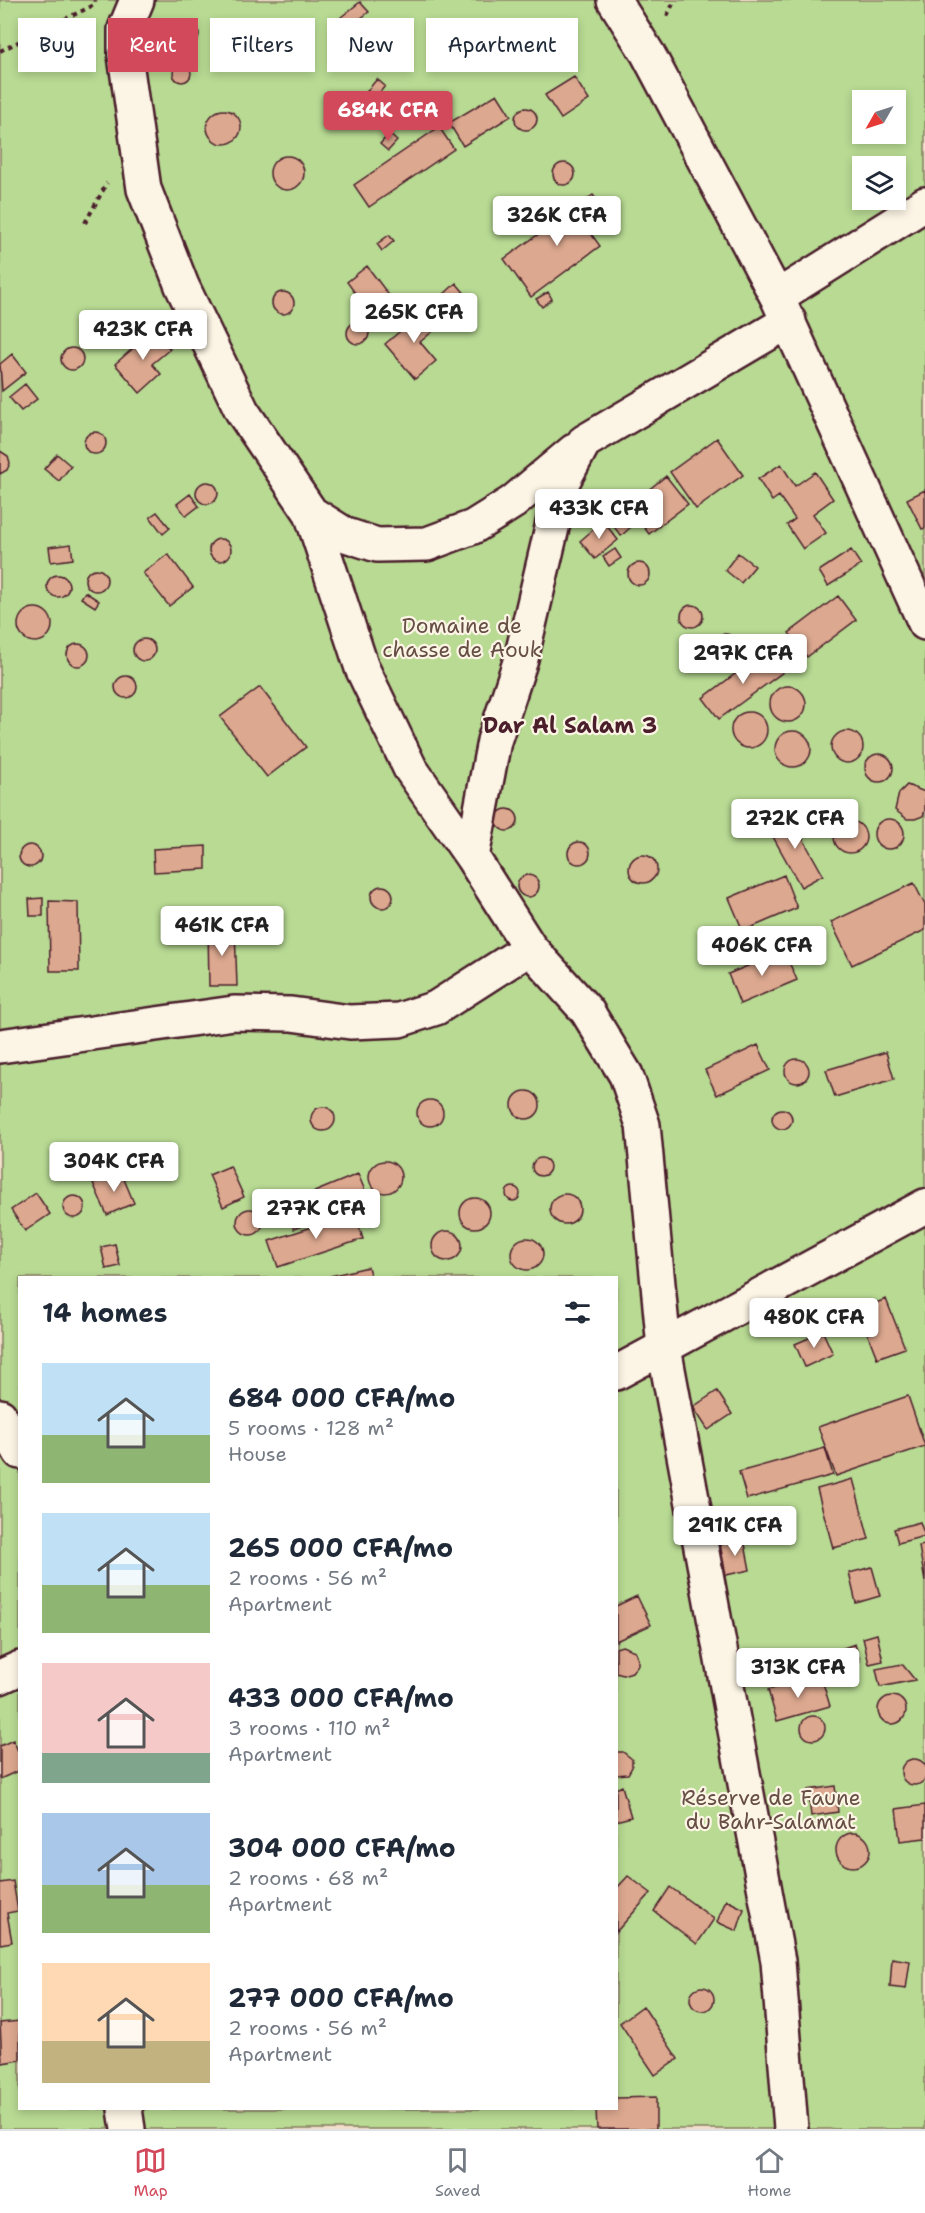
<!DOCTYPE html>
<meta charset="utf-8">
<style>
:root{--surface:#fff;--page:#f6f6f7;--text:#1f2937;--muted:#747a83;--line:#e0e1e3;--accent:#d1495b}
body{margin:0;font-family:"Shantell Sans",sans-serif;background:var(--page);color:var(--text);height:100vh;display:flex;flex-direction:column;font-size:22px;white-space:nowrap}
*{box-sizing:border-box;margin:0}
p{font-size:20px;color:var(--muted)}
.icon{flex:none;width:33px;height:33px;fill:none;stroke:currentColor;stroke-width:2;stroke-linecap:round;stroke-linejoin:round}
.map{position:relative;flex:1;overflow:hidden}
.panel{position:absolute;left:18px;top:1276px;width:600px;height:834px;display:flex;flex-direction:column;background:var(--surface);border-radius:0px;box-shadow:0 3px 9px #0003}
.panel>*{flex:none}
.top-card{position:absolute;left:18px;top:18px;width:600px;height:54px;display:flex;gap:12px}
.needle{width:39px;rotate:231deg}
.fabs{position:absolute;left:852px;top:90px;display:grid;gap:12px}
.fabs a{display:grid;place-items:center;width:54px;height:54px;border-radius:0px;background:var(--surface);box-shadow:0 3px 9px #0003;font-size:30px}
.price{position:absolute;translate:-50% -51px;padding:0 14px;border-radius:6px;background:#fff;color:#222;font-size:20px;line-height:39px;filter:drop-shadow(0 2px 3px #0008)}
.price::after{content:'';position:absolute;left:50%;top:36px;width:18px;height:14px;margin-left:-9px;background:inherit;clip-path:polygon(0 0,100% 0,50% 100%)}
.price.current{background:var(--accent);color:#fff}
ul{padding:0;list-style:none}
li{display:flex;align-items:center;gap:18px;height:150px;padding:0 24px}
li span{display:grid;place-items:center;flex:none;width:168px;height:120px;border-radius:0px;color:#555}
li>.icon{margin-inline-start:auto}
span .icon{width:72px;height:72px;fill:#fffc;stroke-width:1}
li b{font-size:26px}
h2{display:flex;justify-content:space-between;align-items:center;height:72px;padding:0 24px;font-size:26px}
.pill{padding:0 21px;border-radius:0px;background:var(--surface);box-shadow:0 3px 9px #0003;font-size:21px;line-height:54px}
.pill.current{background:var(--accent);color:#fff}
.menu{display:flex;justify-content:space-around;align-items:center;height:84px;border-top:2px solid var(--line);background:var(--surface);font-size:16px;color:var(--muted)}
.menu a{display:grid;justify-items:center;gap:3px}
.menu .current{color:var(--accent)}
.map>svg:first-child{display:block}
.green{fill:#b8da93;stroke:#817c5f;stroke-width:1.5;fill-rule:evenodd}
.building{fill:#dca88f;stroke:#4a1f2b;stroke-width:1.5}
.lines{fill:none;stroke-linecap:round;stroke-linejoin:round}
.minor-casing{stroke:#4a1f2b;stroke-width:38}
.major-casing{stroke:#4a1f2b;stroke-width:38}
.path{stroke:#4a1f2b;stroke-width:4;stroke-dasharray:4.5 4.5;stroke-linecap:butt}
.minor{stroke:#fcf5e5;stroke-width:33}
.major{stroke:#fcf5e5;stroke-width:33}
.labels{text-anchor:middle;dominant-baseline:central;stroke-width:4.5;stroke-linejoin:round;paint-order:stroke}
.park-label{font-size:21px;fill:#664e45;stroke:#fcf5e5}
.neighbourhood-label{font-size:22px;font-weight:bold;fill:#4a1f2b;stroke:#fcf5e5}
</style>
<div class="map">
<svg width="925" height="2129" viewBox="0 0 925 2129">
<rect width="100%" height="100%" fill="#f2decb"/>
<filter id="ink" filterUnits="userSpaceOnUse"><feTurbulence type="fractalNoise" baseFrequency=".0167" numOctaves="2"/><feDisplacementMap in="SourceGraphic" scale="12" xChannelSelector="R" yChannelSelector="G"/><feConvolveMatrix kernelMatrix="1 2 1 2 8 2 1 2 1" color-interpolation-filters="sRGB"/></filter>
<g filter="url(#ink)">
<path class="green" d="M 0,0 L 925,0 L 925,2129 L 0,2129 ZM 862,100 L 896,100 L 896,134 L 862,134 ZM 862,166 L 896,166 L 896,200 L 862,200 ZM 20,1278 L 616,1278 L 616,2109 L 20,2109 Z"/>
<path class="building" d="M 360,2 L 369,12 L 349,27 L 341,17 Z
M179 34a10 10 0 1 1 20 0a10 10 0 1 1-20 0Z
M 491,50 L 497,58 L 487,67 L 481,59 Z
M173 73a9 9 0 1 1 18 0a9 9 0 1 1-18 0Z
M 574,77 L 589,100 L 561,119 L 545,95 Z
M 377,79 L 385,86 L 375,98 L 367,91 Z
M 497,94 L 511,116 L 463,146 L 449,123 Z
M515 119a11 11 0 1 1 22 0a11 11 0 1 1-22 0Z
M207 127a17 17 0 1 1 34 0a17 17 0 1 1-34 0Z
M 439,127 L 454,149 L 369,207 L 354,185 Z
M 389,134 L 397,141 L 388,151 L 380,144 Z
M270 173a17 17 0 1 1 34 0a17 17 0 1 1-34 0Z
M553 174a11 11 0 1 1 22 0a11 11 0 1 1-22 0Z
M 593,195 L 608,216 L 589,231 L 600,246 L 531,297 L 504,259 Z
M 389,235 L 394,241 L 382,251 L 377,244 Z
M 367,266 L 400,310 L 379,326 L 347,282 Z
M 456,283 L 473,303 L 460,315 L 443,295 Z
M272 303a11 11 0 1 1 22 0a11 11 0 1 1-22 0Z
M 548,292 L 552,299 L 542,307 L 536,299 Z
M 426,309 L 439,326 L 420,342 L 436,361 L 415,379 L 385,344 Z
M347 333a11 11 0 1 1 22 0a11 11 0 1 1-22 0Z
M 154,330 L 170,349 L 152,364 L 161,374 L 140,393 L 115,364 Z
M61 359a11 11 0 1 1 22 0a11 11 0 1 1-22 0Z
M 12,354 L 26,372 L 2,391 L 0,364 Z
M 25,384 L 37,399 L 21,411 L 9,397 Z
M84 443a11 11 0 1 1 22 0a11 11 0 1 1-22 0Z
M 717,438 L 743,475 L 696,509 L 670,472 Z
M 0,451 L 8,456 L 10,463 L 7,470 L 0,474 Z
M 57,454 L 71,466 L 59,481 L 44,469 Z
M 781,464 L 795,486 L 815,472 L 833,499 L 813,514 L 826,533 L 803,549 L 787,525 L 795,519 L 779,496 L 772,501 L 758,479 Z
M 666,476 L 688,504 L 649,534 L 628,506 Z
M196 493a11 11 0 1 1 22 0a11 11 0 1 1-22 0Z
M 925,490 L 925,528 L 922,529 L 907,499 Z
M 190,494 L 199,506 L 186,516 L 177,504 Z
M 619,511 L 632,526 L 621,536 L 608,519 Z
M 157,512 L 170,528 L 163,534 L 150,517 Z
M 603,521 L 618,540 L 595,559 L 580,541 Z
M209 550a11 11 0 1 1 22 0a11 11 0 1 1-22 0Z
M 71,544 L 73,559 L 51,562 L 49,547 Z
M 615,549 L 621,558 L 609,566 L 603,557 Z
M 851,550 L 861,565 L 828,586 L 819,571 Z
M 738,553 L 755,566 L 741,583 L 725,570 Z
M 168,554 L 193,587 L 169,606 L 143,573 Z
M628 574a11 11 0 1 1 22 0a11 11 0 1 1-22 0Z
M85 580a11 11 0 1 1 22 0a11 11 0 1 1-22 0Z
M47 586a11 11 0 1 1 22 0a11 11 0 1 1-22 0Z
M 85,592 L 99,601 L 95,607 L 81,598 Z
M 838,596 L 856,620 L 807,657 L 789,633 Z
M681 616a11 11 0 1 1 22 0a11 11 0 1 1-22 0Z
M18 625a17 17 0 1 1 34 0a17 17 0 1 1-34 0Z
M714 645a11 11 0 1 1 22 0a11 11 0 1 1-22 0Z
M133 650a11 11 0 1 1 22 0a11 11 0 1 1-22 0Z
M67 655a11 11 0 1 1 22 0a11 11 0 1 1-22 0Z
M 767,650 L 783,672 L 719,719 L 703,698 Z
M115 687a11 11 0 1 1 22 0a11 11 0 1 1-22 0Z
M770 704a18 18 0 1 1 36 0a18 18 0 1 1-36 0Z
M 260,687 L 306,747 L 267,777 L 220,717 Z
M731 730a18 18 0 1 1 36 0a18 18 0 1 1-36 0Z
M831 747a16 16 0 1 1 32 0a16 16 0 1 1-32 0Z
M775 749a18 18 0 1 1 36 0a18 18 0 1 1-36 0Z
M865 768a14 14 0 1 1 28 0a14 14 0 1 1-28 0Z
M 907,785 L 925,792 L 925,810 L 923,816 L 915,819 L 907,819 L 895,810 L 899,793 Z
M496 820a11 11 0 1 1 22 0a11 11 0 1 1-22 0Z
M 789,814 L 823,875 L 801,887 L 767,826 Z
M874 834a15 15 0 1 1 30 0a15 15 0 1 1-30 0Z
M834 837a16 16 0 1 1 32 0a16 16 0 1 1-32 0Z
M568 853a11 11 0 1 1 22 0a11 11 0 1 1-22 0Z
M19 856a11 11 0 1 1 22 0a11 11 0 1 1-22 0Z
M 206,846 L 206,869 L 154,872 L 153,849 Z
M629 869a14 14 0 1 1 28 0a14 14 0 1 1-28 0Z
M517 886a11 11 0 1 1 22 0a11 11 0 1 1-22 0Z
M 784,875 L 797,908 L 743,931 L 729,898 Z
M 914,883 L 925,905 L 925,930 L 852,965 L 831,922 Z
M371 897a11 11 0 1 1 22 0a11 11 0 1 1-22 0Z
M 43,898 L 43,916 L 30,916 L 29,899 Z
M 49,901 L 78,902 L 79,971 L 50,971 Z
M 235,928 L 237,986 L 209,986 L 208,929 Z
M 784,951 L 797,980 L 740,1004 L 728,974 Z
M 758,1045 L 770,1070 L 717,1095 L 705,1070 Z
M 886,1052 L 894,1079 L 835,1097 L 826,1070 Z
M785 1071a12 12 0 1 1 24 0a12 12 0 1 1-24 0Z
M512 1105a14 14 0 1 1 28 0a14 14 0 1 1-28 0Z
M417 1113a13 13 0 1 1 26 0a13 13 0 1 1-26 0Z
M311 1119a12 12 0 1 1 24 0a12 12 0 1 1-24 0Z
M772 1119a10 10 0 1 1 20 0a10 10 0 1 1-20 0Z
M532 1167a9 9 0 1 1 18 0a9 9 0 1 1-18 0Z
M369 1177a16 16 0 1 1 32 0a16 16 0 1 1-32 0Z
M 230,1166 L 244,1197 L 223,1207 L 209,1175 Z
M 121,1172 L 134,1203 L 107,1215 L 93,1183 Z
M 358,1174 L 369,1200 L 294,1229 L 283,1205 Z
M506 1194a7 7 0 1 1 14 0a7 7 0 1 1-14 0Z
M 36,1193 L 50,1214 L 25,1231 L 11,1210 Z
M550 1209a15 15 0 1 1 30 0a15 15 0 1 1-30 0Z
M63 1207a11 11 0 1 1 22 0a11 11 0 1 1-22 0Z
M460 1213a15 15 0 1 1 30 0a15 15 0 1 1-30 0Z
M237 1222a13 13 0 1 1 26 0a13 13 0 1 1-26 0Z
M 355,1213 L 363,1239 L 278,1267 L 269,1241 Z
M432 1246a15 15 0 1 1 30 0a15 15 0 1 1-30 0Z
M511 1254a16 16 0 1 1 32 0a16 16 0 1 1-32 0Z
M 115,1244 L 120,1266 L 106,1269 L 101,1247 Z
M 368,1267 L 371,1278 L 330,1278 L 330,1276 Z
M 886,1299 L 905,1348 L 877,1358 L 858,1310 Z
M 823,1332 L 833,1354 L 805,1367 L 795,1344 Z
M 717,1391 L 732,1414 L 708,1430 L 693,1407 Z
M 908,1396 L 925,1446 L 836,1476 L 818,1427 Z
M 825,1448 L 833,1475 L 747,1499 L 739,1472 Z
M 853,1479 L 869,1539 L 833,1548 L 817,1489 Z
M 920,1522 L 925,1536 L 898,1543 L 894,1529 Z
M 744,1539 L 750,1570 L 726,1575 L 720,1544 Z
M 925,1545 L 925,1582 L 919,1546 Z
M 872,1567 L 880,1596 L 856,1603 L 849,1573 Z
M 637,1596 L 651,1625 L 616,1641 L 616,1606 Z
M 877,1634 L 883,1661 L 869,1664 L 863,1638 Z
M 855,1644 L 860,1661 L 840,1668 L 835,1651 Z
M 622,1646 L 635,1651 L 638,1660 L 638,1665 L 632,1672 L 623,1675 L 616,1673 L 616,1648 Z
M 902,1664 L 915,1680 L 880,1687 L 876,1669 Z
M 823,1683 L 830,1706 L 777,1721 L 768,1690 L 789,1684 Z
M878 1710a14 14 0 1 1 28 0a14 14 0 1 1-28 0Z
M801 1728a12 12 0 1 1 24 0a12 12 0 1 1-24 0Z
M 13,1740 L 20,1755 L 20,1770 L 0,1779 L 0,1746 Z
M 616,1752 L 623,1752 L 632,1759 L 632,1767 L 628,1774 L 616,1775 Z
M901 1772a13 13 0 1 1 26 0a13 13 0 1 1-26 0Z
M 622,1786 L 631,1817 L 616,1821 L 616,1789 Z
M 835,1786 L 838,1812 L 811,1816 L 808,1790 Z
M 925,1805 L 925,1838 L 900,1841 L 896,1809 Z
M836 1850a17 17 0 1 1 34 0a17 17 0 1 1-34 0Z
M 628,1876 L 651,1893 L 616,1932 L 616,1889 Z
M 13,1881 L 18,1911 L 7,1913 L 12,1942 L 0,1944 L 0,1883 Z
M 670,1887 L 714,1919 L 697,1944 L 654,1911 Z
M 726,1900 L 744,1909 L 737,1931 L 717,1922 Z
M 892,1958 L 910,1961 L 906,1989 L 890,1987 Z
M690 1999a12 12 0 1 1 24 0a12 12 0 1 1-24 0Z
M 643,2006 L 678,2059 L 655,2075 L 620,2023 Z
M 20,2021 L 20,2060 L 2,2063 L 0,2023 Z
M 656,2097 L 656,2129 L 597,2129 L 596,2109 L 616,2109 L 616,2098 Z"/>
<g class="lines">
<defs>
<path id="minor" d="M 137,0 L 125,29 L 125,55 L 144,189 L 182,286 L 242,411 L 311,513 L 362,668 L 410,768 L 472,857 L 530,948 L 587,1011 L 626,1075 L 643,1125 L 664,1348 L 778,1961 L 791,2129
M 614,0 L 648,54 L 777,297 L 925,623
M 777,297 L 925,204
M 311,513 L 346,535 L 377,545 L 427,544 L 473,527 L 513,502 L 574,451
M 472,857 L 494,741 L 521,659 L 563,481 L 584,442 L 789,321
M 0,1046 L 234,1013 L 291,1014 L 350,1022 L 399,1020 L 436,1008 L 530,948
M 0,1416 L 20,1452
M 125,2109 L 128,2129"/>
<path id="major" d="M 616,1373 L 925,1206
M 0,1677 L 20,1668"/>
</defs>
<use href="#minor" class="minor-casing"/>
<use href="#major" class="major-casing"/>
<path class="path" d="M 667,16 L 675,0
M 0,51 L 94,5 L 95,0
M 85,223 L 107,183"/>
<use href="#minor" class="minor"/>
<use href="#major" class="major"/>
</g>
</g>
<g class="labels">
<g class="park-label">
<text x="462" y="626">Domaine de<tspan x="462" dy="24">chasse de Aouk</tspan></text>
<text x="771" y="1798">Réserve de Faune<tspan x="771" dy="24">du Bahr-Salamat</tspan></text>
</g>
<g class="neighbourhood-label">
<text x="570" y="725">Dar Al Salam 3</text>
</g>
</g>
</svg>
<div class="fabs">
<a><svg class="needle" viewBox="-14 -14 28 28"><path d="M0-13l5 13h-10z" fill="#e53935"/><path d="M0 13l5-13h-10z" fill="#747a83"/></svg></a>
<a><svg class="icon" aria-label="layers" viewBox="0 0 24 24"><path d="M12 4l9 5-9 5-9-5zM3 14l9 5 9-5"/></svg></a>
</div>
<b class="price current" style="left:388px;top:142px">684K CFA</b>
<b class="price" style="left:557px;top:247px">326K CFA</b>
<b class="price" style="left:414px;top:344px">265K CFA</b>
<b class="price" style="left:143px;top:361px">423K CFA</b>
<b class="price" style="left:599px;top:540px">433K CFA</b>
<b class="price" style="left:743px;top:685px">297K CFA</b>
<b class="price" style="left:795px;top:850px">272K CFA</b>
<b class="price" style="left:222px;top:957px">461K CFA</b>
<b class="price" style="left:762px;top:977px">406K CFA</b>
<b class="price" style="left:114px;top:1193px">304K CFA</b>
<b class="price" style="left:316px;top:1240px">277K CFA</b>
<b class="price" style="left:814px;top:1349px">480K CFA</b>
<b class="price" style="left:735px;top:1557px">291K CFA</b>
<b class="price" style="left:798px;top:1699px">313K CFA</b>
<div class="top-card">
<a class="pill">Buy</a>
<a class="pill current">Rent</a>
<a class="pill">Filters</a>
<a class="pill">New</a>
<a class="pill">Apartment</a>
</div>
<section class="panel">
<h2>14 homes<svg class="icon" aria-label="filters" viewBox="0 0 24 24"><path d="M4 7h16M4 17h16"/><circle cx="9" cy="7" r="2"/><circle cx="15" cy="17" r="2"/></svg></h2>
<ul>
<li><span style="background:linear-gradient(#bfe0f5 60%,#8fb573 0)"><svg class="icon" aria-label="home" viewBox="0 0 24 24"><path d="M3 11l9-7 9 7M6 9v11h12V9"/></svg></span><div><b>684 000 CFA/mo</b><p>5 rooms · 128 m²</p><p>House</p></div></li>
<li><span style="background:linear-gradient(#bfe0f5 60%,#8fb573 0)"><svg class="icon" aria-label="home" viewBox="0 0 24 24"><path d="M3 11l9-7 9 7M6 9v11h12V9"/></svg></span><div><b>265 000 CFA/mo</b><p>2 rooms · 56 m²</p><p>Apartment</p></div></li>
<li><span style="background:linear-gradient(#f6c9c9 75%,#7fa58c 0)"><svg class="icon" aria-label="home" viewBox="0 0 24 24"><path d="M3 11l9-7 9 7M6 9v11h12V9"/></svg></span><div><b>433 000 CFA/mo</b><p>3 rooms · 110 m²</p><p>Apartment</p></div></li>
<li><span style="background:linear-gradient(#a9c7e8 60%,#8fb573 0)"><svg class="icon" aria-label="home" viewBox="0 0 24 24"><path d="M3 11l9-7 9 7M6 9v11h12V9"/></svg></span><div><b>304 000 CFA/mo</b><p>2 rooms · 68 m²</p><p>Apartment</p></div></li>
<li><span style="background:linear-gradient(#ffd9b3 65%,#c2b280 0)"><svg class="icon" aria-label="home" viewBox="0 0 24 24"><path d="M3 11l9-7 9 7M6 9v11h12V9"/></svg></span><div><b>277 000 CFA/mo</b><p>2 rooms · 56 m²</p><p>Apartment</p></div></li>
</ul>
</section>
</div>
<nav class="menu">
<a class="current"><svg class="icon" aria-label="map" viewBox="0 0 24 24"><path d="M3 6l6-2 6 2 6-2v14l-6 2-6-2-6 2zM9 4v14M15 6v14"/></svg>Map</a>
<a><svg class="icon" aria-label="saved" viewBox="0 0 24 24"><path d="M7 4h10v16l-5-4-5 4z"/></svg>Saved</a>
<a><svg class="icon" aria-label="home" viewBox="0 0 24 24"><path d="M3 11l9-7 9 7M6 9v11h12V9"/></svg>Home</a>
</nav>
